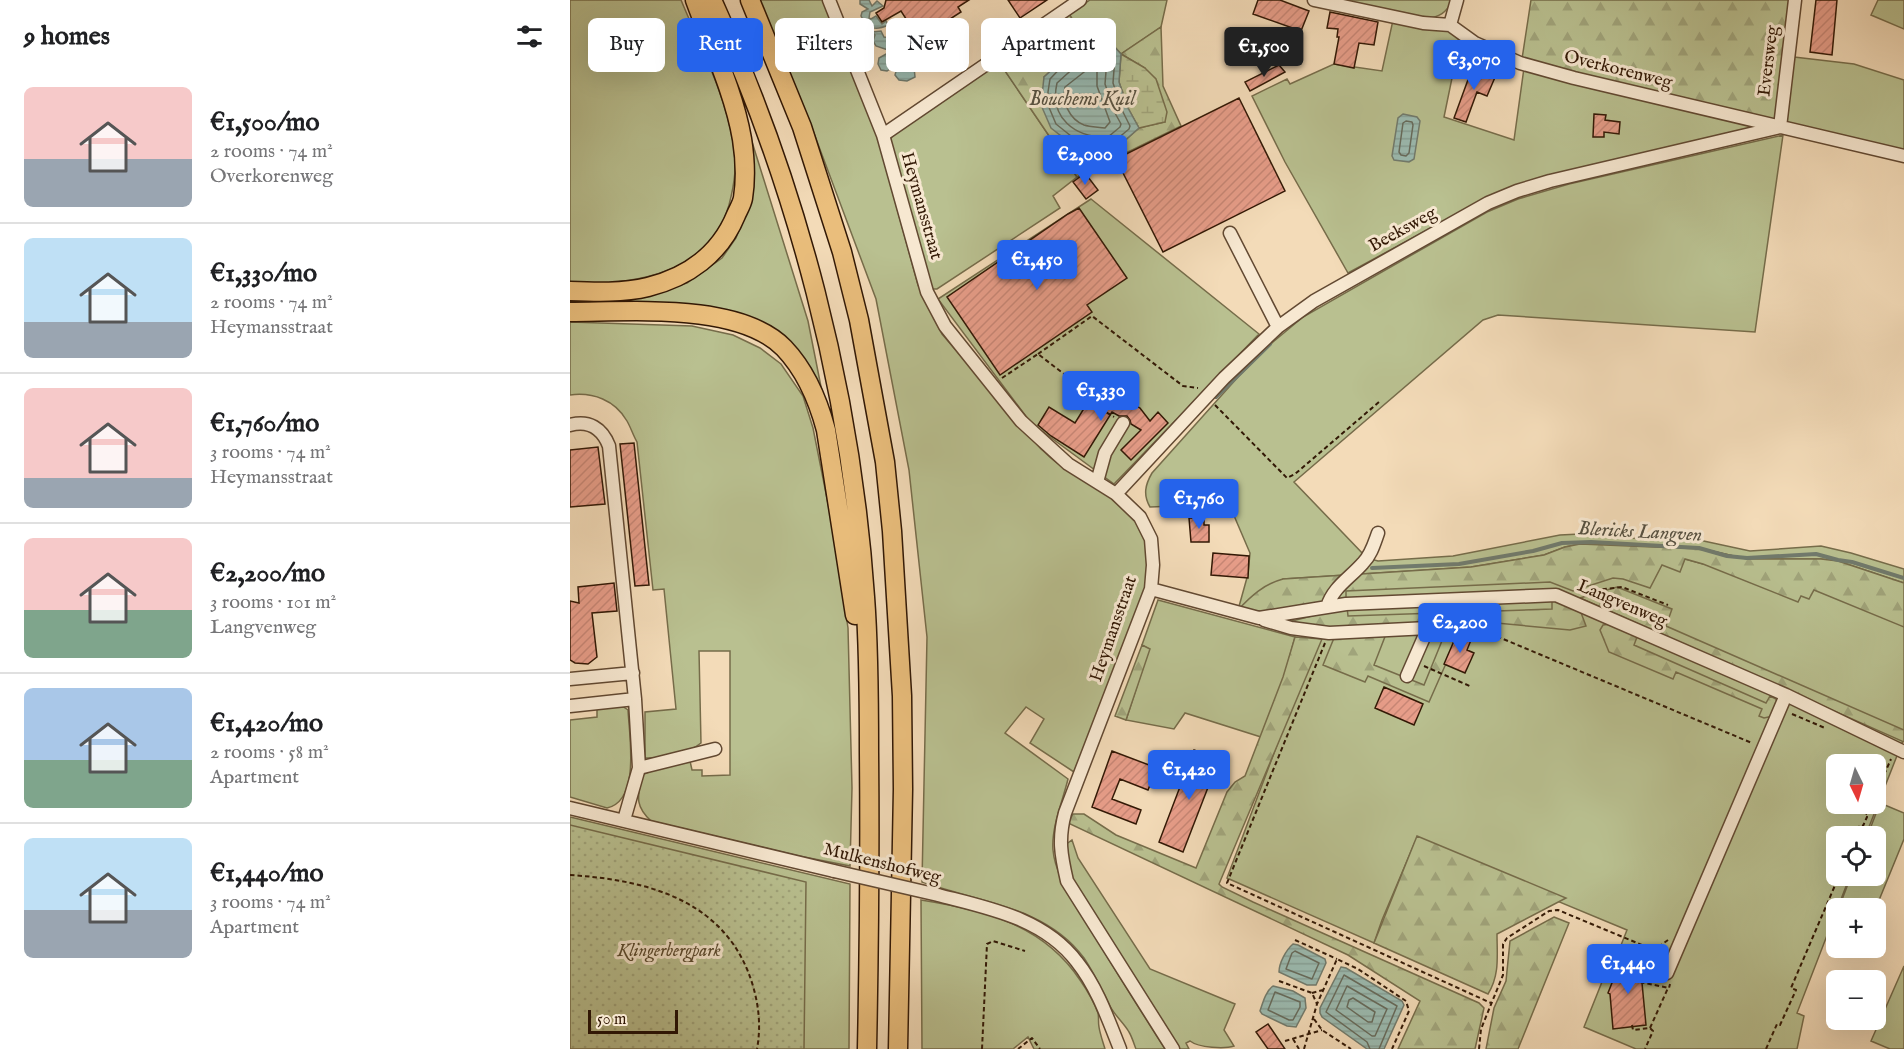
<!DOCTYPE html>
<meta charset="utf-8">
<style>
:root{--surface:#fff;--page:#f2f2f2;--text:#202124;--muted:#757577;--line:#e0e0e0;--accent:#2563eb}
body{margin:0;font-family:"IM FELL English",serif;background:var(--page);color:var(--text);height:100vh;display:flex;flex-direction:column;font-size:22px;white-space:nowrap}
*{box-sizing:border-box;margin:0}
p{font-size:20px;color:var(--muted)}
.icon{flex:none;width:33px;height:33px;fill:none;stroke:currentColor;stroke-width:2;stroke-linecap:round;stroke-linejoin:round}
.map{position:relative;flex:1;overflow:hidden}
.drawer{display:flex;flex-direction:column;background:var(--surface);width:570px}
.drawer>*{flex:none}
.banner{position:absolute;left:18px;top:18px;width:570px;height:54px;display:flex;gap:12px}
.needle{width:39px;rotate:175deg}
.buttons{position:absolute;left:1256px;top:754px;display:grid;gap:12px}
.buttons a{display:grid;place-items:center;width:60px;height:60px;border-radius:9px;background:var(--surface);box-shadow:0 6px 24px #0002;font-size:30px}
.scale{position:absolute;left:18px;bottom:15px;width:90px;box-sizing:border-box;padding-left:6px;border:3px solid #321805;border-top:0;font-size:16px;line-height:21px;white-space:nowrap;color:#321805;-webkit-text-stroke:4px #f7e8d1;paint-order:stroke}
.price{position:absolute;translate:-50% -51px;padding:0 14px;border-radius:6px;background:var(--accent);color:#fff;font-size:20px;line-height:39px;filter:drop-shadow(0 2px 3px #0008)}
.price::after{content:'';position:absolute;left:50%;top:36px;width:18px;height:14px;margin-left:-9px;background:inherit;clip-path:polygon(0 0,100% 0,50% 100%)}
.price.current{background:#222;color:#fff}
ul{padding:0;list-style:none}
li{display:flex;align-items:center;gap:18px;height:150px;padding:0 24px}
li+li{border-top:2px solid var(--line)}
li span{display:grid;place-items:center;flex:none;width:168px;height:120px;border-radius:9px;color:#555}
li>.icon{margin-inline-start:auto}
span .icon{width:72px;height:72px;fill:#fffc;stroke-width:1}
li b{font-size:26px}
h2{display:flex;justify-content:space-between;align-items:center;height:72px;padding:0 24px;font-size:26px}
.tag{padding:0 21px;border-radius:9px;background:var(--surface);box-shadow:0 6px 24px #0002;font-size:21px;line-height:54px}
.tag.current{background:var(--accent);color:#fff}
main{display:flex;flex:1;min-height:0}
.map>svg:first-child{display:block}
.green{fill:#b9c090;stroke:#766c4a;stroke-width:1.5;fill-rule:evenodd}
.forest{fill:url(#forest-firs);stroke:#766c4a;stroke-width:1.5}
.wetland{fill:url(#wetland-marsh);stroke:#766c4a;stroke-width:1.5}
.park{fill:url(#park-dots);stroke:#766c4a;stroke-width:1.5}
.water{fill:url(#water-rules);stroke:#717a6c;stroke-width:1.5}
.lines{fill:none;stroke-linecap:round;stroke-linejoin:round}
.shore{stroke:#666a5b;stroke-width:1.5}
.stream{stroke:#717a6c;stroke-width:4}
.building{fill:url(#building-hatch);stroke:#321805;stroke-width:1.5}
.minor-casing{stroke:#624932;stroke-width:15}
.highway-casing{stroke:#321805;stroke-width:21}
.path{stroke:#321805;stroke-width:2;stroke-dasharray:4.5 3;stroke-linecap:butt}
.minor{stroke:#f7e8d1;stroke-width:12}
.highway{stroke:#eabe7c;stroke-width:18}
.minor-bridge-casing{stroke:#624932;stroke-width:15;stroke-linecap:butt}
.minor-bridge{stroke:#f7e8d1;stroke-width:12}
.labels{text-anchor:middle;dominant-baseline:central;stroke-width:6;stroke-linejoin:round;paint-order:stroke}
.street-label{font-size:18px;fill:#321805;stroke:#f7e8d1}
.park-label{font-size:18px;font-style:italic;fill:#5a4a2f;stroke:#f7e8d1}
.water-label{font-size:20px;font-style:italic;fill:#575141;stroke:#f7e8d1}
</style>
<main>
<section class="drawer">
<h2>9 homes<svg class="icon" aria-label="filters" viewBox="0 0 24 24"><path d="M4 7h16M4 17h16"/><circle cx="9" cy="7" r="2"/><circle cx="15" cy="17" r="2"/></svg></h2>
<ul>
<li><span style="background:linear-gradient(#f6c9c9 60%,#9aa5b1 0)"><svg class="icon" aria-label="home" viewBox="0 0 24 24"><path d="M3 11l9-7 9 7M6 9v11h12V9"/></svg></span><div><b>€1,500/mo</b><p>2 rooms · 74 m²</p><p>Overkorenweg</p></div></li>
<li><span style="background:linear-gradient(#bfe0f5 70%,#9aa5b1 0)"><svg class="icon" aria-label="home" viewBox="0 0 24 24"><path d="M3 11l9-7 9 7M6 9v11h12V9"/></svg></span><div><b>€1,330/mo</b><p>2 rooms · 74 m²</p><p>Heymansstraat</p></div></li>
<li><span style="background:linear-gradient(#f6c9c9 75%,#9aa5b1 0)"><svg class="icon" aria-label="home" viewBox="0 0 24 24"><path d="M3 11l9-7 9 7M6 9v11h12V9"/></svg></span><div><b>€1,760/mo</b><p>3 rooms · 74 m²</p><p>Heymansstraat</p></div></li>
<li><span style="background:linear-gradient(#f6c9c9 60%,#7fa58c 0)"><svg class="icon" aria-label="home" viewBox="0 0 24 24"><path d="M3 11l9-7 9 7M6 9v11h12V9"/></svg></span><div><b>€2,200/mo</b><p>3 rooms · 101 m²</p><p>Langvenweg</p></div></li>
<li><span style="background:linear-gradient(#a9c7e8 60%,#7fa58c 0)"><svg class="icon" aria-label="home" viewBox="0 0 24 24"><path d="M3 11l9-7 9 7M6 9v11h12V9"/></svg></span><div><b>€1,420/mo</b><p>2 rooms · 58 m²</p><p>Apartment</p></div></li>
<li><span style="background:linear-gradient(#bfe0f5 60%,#9aa5b1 0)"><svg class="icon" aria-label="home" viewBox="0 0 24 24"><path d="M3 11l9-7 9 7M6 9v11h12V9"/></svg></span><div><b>€1,440/mo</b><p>3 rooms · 74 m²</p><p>Apartment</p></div></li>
</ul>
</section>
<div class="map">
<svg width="1334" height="1049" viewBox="0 0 1334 1049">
<defs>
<pattern id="forest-firs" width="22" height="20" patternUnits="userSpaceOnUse" patternTransform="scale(1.5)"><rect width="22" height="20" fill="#b9c090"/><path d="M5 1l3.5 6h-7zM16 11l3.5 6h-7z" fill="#a0a47b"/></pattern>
<pattern id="wetland-marsh" width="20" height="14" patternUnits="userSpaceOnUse" patternTransform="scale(1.5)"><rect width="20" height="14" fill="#b9c090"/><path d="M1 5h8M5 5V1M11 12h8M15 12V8" fill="none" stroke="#a0a47b"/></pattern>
<pattern id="park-dots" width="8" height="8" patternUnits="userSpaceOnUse" patternTransform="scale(1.5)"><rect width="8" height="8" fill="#b9c090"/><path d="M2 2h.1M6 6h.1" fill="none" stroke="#a0a47b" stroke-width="1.8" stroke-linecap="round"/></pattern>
<pattern id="water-rules" width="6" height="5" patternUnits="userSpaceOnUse" patternTransform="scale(1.5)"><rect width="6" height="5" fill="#9bbbb1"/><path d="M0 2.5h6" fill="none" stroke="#86a097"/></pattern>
<pattern id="building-hatch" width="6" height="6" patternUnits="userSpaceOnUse" patternTransform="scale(1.5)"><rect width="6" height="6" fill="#e79d89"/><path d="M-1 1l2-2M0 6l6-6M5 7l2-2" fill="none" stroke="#c78675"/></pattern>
</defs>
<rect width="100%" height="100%" fill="#f3dbb8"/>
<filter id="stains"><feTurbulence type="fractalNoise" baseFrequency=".00333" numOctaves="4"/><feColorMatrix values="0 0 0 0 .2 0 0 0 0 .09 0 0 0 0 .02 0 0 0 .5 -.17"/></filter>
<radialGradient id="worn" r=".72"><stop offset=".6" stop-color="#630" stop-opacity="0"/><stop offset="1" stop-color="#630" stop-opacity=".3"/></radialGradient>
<path class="green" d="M 0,0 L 111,0 C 130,46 155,93 163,142 C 167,166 165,182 159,205 C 139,276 63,284 0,285 Z
M 188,0 L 253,0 L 308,139 L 348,285 L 372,334 L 471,449 C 477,454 482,460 489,464 C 517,483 558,498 572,531 C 579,548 579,569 578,587 L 504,772 L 460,743 L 474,719 L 456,707 L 435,733 L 498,779 C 493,800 481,828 483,850 C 485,874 501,896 513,916 C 539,961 567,1005 595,1049 L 566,1049 C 564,1044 562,1037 559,1032 C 554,1023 545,1016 540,1006 C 532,990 524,973 514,958 C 476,906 408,902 352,882 L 357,637 L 339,470 L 306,299 L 239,120 Z
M 520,0 L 597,0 L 591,27 L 551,54 L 542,44 L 517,43 L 499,14 Z
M 755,0 L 883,0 C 876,13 870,17 855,19 Z
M 1308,0 L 1334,0 L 1334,29 L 1301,15 Z
M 823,20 L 878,30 L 888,35 L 889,44 L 874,117 L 944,140 L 954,68 L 1177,124 L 1183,129 L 916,198 L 778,273 L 715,162 L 682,96 L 717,79 L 720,84 L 764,64 L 812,71 Z
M 1224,57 L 1284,64 L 1334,80 L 1334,150 L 1215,123 Z
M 429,62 L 507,177 L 483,196 L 490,208 L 367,289 L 362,289 L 319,143 L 323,134 Z
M 178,129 L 238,321 L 255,407 L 203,331 L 0,306 L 0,300 L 78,294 L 117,283 L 152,258 L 166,238 L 179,204 Z
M 1213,135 L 1185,332 L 928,315 L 913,320 L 724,482 L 797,558 L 808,561 L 883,556 L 990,535 L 1010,534 L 1060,538 L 1129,540 L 1180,551 L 1251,546 L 1281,553 L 1334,569 L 1334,583 L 1268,561 L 1251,559 L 1177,559 L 1133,549 L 1010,544 L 995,547 L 974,555 L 901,567 L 713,579 L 668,610 L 678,574 L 680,553 L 659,504 L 580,507 C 573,495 575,485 582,473 L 668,377 L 703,342 L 733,317 L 917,212 L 948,199 L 999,184 Z
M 521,199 L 689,334 L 544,484 L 461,423 L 368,299 Z
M 0,322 L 122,326 L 163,335 L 190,348 L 211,364 L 233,396 L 243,428 L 264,534 L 278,628 L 282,788 L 280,866 L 229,856 L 81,821 C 64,805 68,796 72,775 L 83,770 L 120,761 L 122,770 L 132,770 L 132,776 L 160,775 L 160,651 L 129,651 L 131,743 C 121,752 89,759 75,758 L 75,712 L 106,709 L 94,589 L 83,590 L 67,442 C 63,435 61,428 57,421 C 45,400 23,392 0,395 Z
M 1115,559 L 1133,564 L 1223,578 L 1334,620 L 1334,738 L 1295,837 L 1266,837 L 1266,876 L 1280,876 L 1227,1013 L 1234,1016 L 1227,1049 L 1066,1049 L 1014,1027 L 1036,972 L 1040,973 L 1057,930 L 845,842 L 812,920 L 804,943 L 657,878 L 768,583 L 1092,565 ZM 1266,765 L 1305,765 L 1305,804 L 1266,804 Z
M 588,600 L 725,637 L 714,677 L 691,737 L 615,713 L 604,729 L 556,720 L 579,649 L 572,645 Z
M 52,706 L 58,710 C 59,734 71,801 37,808 L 0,797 L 0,720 L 27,717 L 27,708 Z
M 1310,803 L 1334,813 L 1334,839 L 1305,910 L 1281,909 L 1270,905 L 1281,876 L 1305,876 L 1305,837 L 1297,837 Z
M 0,817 L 280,884 L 279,1049 L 0,1049 Z
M 502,840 L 508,858 L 580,969 L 665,1004 L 654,1030 L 664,1046 C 655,1049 629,1048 620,1041 L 616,1043 L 619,1049 L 610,1049 L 500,875 L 495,845 Z
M 351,900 C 414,910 473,924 510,980 C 517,990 524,1002 528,1013 C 529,1017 528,1022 529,1027 C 530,1034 533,1042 535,1049 L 464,1049 L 458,1037 L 443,1049 L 352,1049 Z
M 1334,966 L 1334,1049 L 1320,1049 L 1301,1041 Z"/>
<path class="forest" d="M 961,0 L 1222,0 L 1205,121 L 1005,75 L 952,59 Z
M 499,14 L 517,43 L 500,53 L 474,77 L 504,146 L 534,151 L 544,150 L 569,128 L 595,122 L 575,68 L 551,54 L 591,27 L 593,86 L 611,126 L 507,177 L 429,62 Z
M 1010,544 L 1133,549 L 1177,559 L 1251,559 L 1268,561 L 1334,583 L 1334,627 L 1244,590 L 1239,599 L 1231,596 L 1228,602 L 1133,564 L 1115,559 L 1110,572 L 1092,565 L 1080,588 L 1053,579 L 1043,578 L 1003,591 L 980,582 L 776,591 L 776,600 L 697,614 L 668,610 C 681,596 694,584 713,579 L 901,567 L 974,555 L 995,547 Z
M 1047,587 L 1102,609 L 1096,626 L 1334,730 L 1334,742 L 1010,598 Z
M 982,599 L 1010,610 L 1016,626 L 1000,630 L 905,621 L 771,629 L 735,628 L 722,621 L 777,607 L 778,616 L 982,609 Z
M 1041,624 L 1067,637 L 1064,645 L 1196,703 L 1200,696 L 1206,699 L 1208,705 L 1203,716 L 1194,718 L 1189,716 L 1192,709 L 1106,672 L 1103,679 L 1039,652 L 1030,630 L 1033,625 Z
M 876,631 L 881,631 L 889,634 L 859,702 L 798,676 L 795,682 L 753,665 L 764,638 L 816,634 L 804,665 L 854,685 Z
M 725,637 L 752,639 L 649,884 L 652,887 L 683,902 L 909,1003 L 914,1008 L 905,1049 L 828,1049 L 850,1001 L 778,955 L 498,823 L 503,814 L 514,814 L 546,835 L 626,868 L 657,792 L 665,782 L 675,776 L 713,677 Z
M 572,645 L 580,649 L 556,720 L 545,716 Z
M 847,836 L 996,898 L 927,934 C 927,955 930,975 918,994 L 804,943 Z
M 984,917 L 999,923 L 948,1049 L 916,1049 L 924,1008 L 936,981 L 940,941 Z"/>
<path class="wetland" d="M 551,54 L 575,68 L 586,79 L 597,112 L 595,122 L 569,128 L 558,108 L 549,82 Z"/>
<path class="park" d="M 0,825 L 236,882 L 234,1049 L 0,1049 Z"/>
<path class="water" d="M 290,0 L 299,0 L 302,6 L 307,1 L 313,6 L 300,12 L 299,18 L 301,19 L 306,16 L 312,24 L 316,21 L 318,25 C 306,31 297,29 291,16 L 292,12 L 298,9 L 290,4 Z
M 326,27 L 335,29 L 336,36 L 329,47 L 333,58 L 344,67 L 345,77 L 337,81 L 329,80 L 325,75 L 328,64 L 322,61 L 319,64 L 320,69 L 317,71 L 311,70 L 308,64 L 309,58 L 318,53 L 318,50 L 306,46 L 303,41 L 305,35 L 302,32 L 311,31 L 314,37 L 322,38 L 329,33 Z
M 527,42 L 542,44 L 551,54 L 549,82 L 558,108 L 569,128 L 544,150 L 534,151 L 504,146 L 481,128 L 471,105 L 474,77 L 500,53 L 517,43 Z
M 833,114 L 847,117 L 850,121 L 844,159 L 839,162 L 824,160 L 822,156 L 828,118 Z
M 723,944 L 728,945 L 755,959 L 756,963 L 746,985 L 737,985 L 709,972 C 709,963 716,950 723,944 Z
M 771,967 L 776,968 L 832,1001 L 834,1005 L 814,1049 L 797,1049 L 752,1017 L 750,1013 L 750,1008 Z
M 703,986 L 723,991 L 735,998 L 736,1008 L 726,1027 L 717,1026 L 692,1014 L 690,1011 C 693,1002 696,991 703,986 Z"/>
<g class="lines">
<path class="shore" d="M 526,48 L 539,50 L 545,56 L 543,83 L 552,110 L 560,126 L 559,129 L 541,144 L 534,145 L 506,140 L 486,124 L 478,105 L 478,92 L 480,79 C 491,67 509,49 526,48 Z
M 521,56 L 534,57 L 537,59 L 535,84 L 545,113 L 551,124 L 550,127 L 538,137 C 505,138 479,118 487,83 L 508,64 Z
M 523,65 L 527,67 L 527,86 L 540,122 L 535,128 C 529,127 520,127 514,125 C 499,119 492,102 495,87 Z
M 836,121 L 842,122 L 843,125 L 839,153 L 836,156 L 831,155 L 829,152 L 833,123 Z
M 725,951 L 749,963 L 742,979 L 716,969 L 722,953 Z
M 777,986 L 817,1009 L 805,1036 L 802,1036 L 766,1010 Z
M 705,992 L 730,1002 L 730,1007 L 723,1020 L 719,1020 L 698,1010 Z
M 783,998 L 805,1012 L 802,1022 L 798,1022 L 777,1007 L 779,1000 Z
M 800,1049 L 797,1042 L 756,1012 L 774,975 L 827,1006 L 809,1049"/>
<path class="stream" d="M 646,397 L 700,344
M 802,568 L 889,564 L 963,551 L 992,543 L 1021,542 L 1129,548 L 1157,556 L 1177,558 L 1246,554 L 1268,560 L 1282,562 L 1334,578"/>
</g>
<path class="building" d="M 316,0 L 399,0 L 388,7 L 391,12 L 349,39 L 331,11 L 312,22 L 306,13 L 314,8 Z
M 438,0 L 477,0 L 450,18 Z
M 688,0 L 710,0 L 739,11 L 731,31 L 683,14 Z
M 1246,0 L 1267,0 L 1262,55 L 1240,52 Z
M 760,12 L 808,22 L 804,45 L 789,43 L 784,68 L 764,64 L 769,37 L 767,37 L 768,29 L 757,28 Z
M 709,65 L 715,72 L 680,91 L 675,82 Z
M 903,66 L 926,75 L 917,96 L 907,92 L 896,122 L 884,118 Z
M 669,98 L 715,191 L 593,252 L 546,159 Z
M 1024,114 L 1036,115 L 1035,120 L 1050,122 L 1049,134 L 1034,132 L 1034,137 L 1023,137 Z
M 515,173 L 528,190 L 516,199 L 503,182 Z
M 509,208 L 557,278 L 517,305 L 522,312 L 430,375 L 377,297 L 498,214 Z
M 521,378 L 570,408 L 580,421 L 588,412 L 598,423 L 561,460 L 551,450 L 571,430 L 561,424 L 560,420 L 557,416 L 549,416 L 542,412 L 514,457 L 481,436 L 468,425 L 479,407 L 505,423 L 523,394 L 510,396 Z
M 64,443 L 79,585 L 65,586 L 50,444 Z
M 28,447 L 35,504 L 0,507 L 0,450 Z
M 619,518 L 634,518 L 634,525 L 639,525 L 639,542 L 621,542 Z
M 643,553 L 679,556 L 678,578 L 641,575 Z
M 44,583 L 47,611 L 22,613 L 27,657 L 18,664 L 5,663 L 0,660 L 0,601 L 9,603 L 8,587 Z
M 887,634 L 901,640 L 897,650 L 904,653 L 895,673 L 874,664 Z
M 814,687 L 853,704 L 844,725 L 805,708 Z
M 624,750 L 649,759 L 613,852 L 589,842 Z
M 542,751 L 587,768 L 578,790 L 550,779 L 542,799 L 571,810 L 566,824 L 522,807 Z
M 1053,955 L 1070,962 L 1076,1025 L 1043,1029 L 1040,994 L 1038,993 Z
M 698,1024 L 715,1049 L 698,1049 L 686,1032 Z"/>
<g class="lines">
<defs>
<path id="minor" d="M 259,0 L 313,135 L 357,292 L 375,326 L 451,421 L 498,464 L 546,494 L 570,517 L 581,539 L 583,565 L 581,589 L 495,813 C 488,839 491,855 497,881 L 603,1049
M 744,0 L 853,23 L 880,25 L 905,43 L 950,63 L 1004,78 L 1334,156
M 880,25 L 887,0
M 1210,127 L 1225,0
M 313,135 L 510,0
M 660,233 L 708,327
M 0,425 C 19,420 32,428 39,446 L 65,699 L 69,768 L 54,820
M 527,482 L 535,453 L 553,423
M 546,494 L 654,378 L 708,327 L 744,301 L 918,203 L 947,191 L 980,181 L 1210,127
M 581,589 L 689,618 L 776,604 L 986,595 L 1216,695 L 1334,752
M 757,607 C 763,587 780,578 793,563 C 801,555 804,544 808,533
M 694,620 L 721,628 L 759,633 L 858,628 L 837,676
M 0,679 L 63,673
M 0,706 L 65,699
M 69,768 L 145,749
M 0,808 L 264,871
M 368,895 C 418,908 474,918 507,962 C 527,987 538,1019 550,1049
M 1097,973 L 1216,695"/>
<path id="highway" d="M 142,0 C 228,187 281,392 295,597 C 299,649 299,701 299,753 C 300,852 299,950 297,1049
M 180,0 L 232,127 L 272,252 L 289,320 L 315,462 L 322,531 L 332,696 L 333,789 L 328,1049
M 0,291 C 25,292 53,293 78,287 C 118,277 150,254 166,215 C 168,210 172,204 173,198 C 176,179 175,158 172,139 C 164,92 141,44 125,0
M 0,312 C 60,312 169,302 214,348 C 236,371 248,400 256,430 L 285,615"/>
</defs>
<use href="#minor" class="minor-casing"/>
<use href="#highway" class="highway-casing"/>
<path class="path" d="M 468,354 L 522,316 L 613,386 L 628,388
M 432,378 L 468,354 L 498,377 L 511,397 L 544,417
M 645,405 L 717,478 L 725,474 L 809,402
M 1010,592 L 1052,587 L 1098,605
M 869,628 L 902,626 L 1182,743
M 755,643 L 657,883 L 921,1003
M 854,666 L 902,687
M 1222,714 L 1255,728
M 1305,795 L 1321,759
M 1285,837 L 1290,825 L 1293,826 L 1297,817 L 1295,816 L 1301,804
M 0,875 C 79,880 158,901 183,986 C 189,1007 191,1027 187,1049
M 725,940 L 767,959
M 709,981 L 742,993 L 747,1004
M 1070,982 L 1099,988 L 1100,984
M 742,993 L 753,990
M 744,1019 L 752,1030 L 781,1049
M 1062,1025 L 1063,1030 L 1080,1028 L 1083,1031 L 1075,1049
M 1080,1028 L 1098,988
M 723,1039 L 729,1049
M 715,1041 L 752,1030
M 412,1049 L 417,944 L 423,941 L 455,951
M 448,1049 L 462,1038 L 470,1049
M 734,1049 L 747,1004 L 767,959 L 788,969 L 836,1001 L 839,1011 L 822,1049
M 909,1049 L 911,1029 L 933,975 L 933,944 L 937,938 L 979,911 L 988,910 L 1084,950 L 1098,940
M 1196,1049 L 1207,1024 L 1210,1025 L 1226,990 L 1221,988 L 1269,876"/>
<use href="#minor" class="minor"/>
<use href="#highway" class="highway"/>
<defs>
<path id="minor-bridge" d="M 264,871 L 368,895"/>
</defs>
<use href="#minor-bridge" class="minor-bridge-casing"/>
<use href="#minor-bridge" class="minor-bridge"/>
</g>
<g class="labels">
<g class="street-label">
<text transform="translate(1199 61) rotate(-83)">Eversweg</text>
<text transform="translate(1048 70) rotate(14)">Overkorenweg</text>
<text transform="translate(351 206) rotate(74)">Heymansstraat</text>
<text transform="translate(833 230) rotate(-29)">Beeksweg</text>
<text transform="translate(1052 604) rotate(23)">Langvenweg</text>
<text transform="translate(544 629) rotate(-71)">Heymansstraat</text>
<text transform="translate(312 864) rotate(14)">Mulkenshofweg</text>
</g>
<g class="park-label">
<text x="99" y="951">Klingerbergpark</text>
</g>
<g class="water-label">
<text x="512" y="99">Bouchems Kuil</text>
<text transform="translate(1070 532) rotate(3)">Blericks Langven</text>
</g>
</g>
<rect width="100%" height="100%" filter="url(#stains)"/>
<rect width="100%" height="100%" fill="url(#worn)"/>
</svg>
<div class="buttons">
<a><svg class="needle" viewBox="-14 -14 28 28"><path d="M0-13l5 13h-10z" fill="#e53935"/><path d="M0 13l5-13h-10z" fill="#757577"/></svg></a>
<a><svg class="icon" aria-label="locate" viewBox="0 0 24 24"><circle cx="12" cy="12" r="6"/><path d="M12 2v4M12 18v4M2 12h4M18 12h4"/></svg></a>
<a>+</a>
<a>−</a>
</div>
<div class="scale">50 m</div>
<b class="price current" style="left:694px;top:78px">€1,500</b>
<b class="price" style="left:904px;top:91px">€3,070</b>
<b class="price" style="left:515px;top:186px">€2,000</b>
<b class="price" style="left:467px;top:291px">€1,450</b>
<b class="price" style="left:531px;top:422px">€1,330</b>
<b class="price" style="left:629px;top:530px">€1,760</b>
<b class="price" style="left:890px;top:654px">€2,200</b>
<b class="price" style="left:619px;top:801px">€1,420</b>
<b class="price" style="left:1058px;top:995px">€1,440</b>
<div class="banner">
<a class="tag">Buy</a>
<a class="tag current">Rent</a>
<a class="tag">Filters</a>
<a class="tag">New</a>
<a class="tag">Apartment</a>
</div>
</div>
</main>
